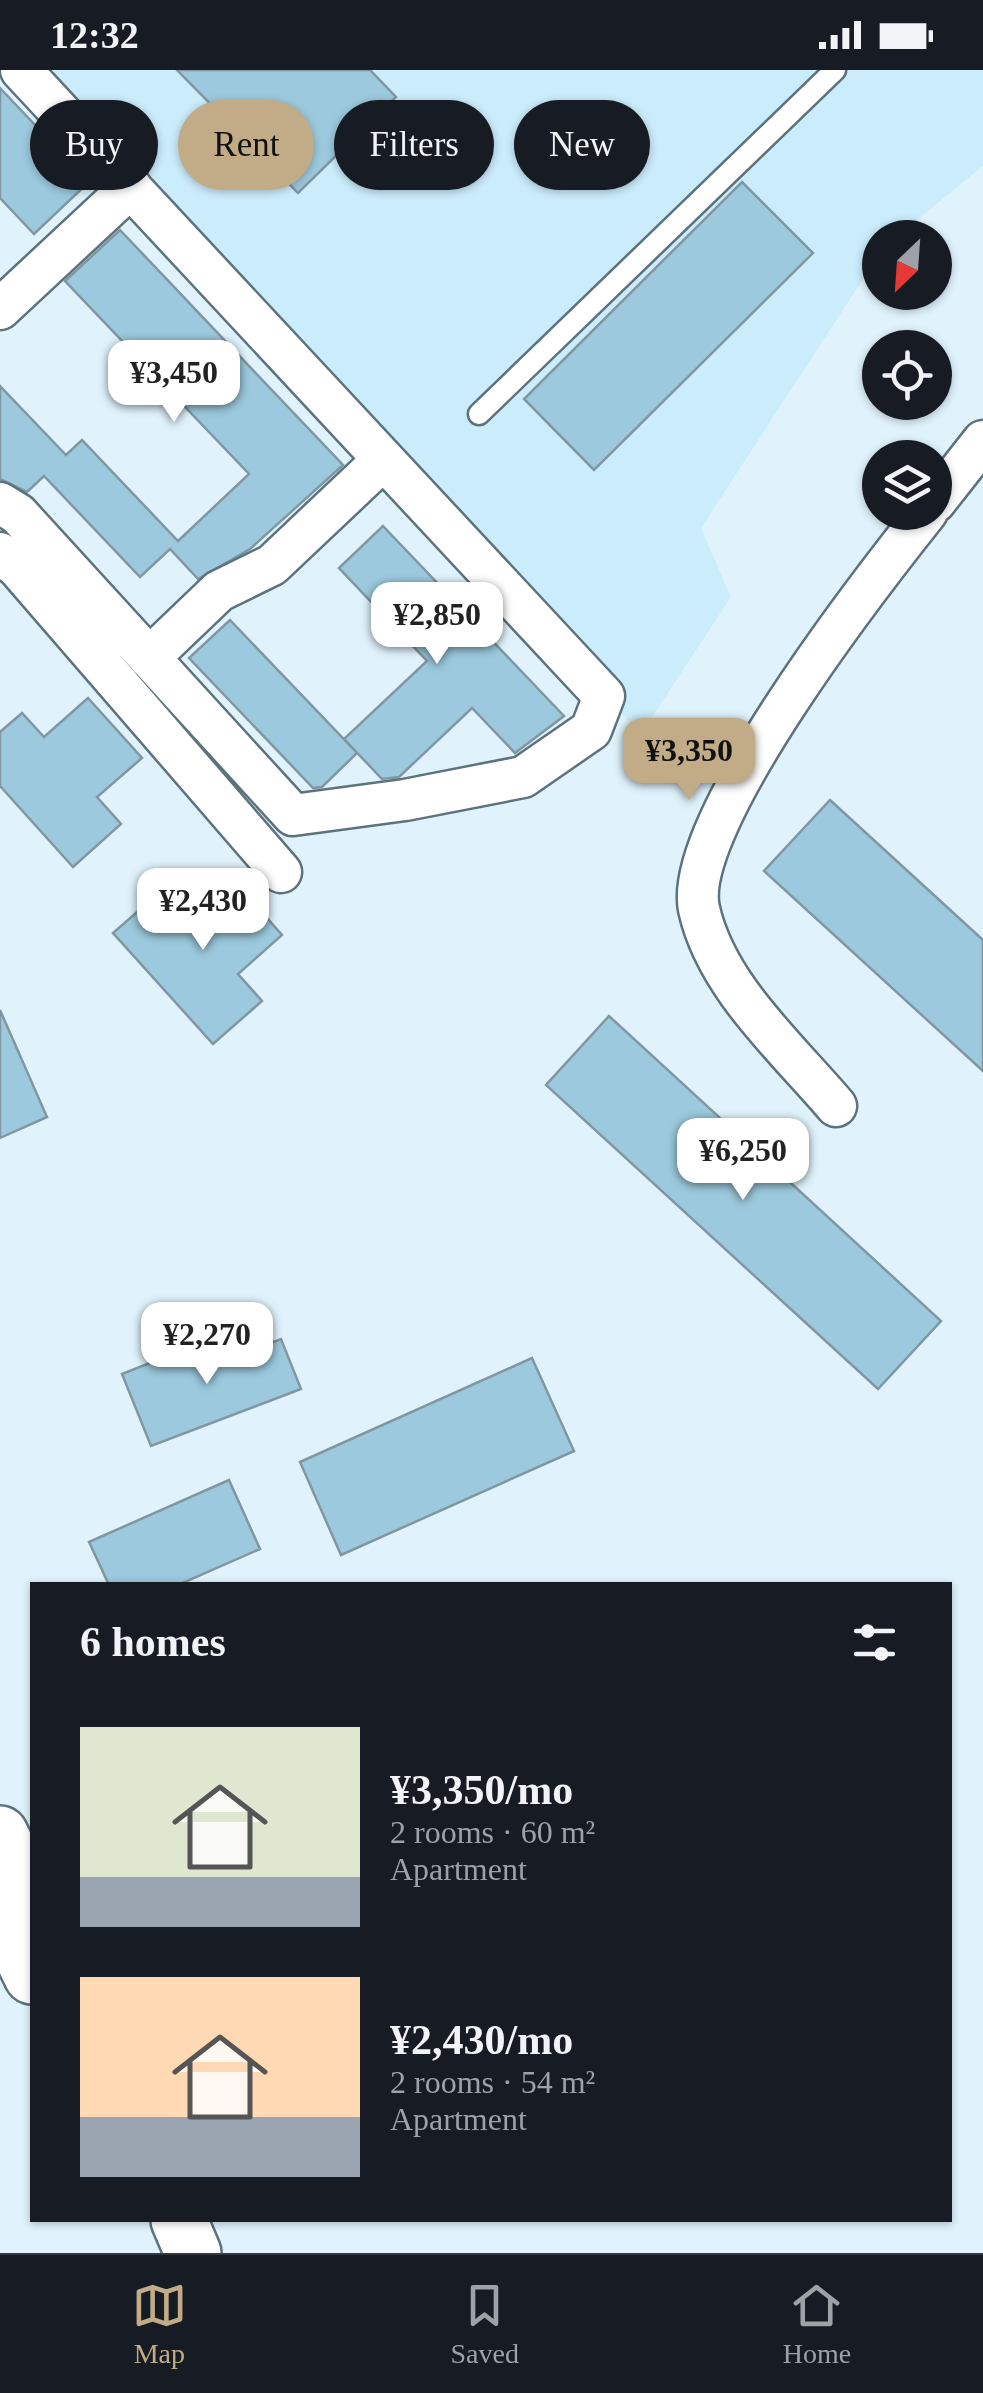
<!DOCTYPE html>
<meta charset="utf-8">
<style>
:root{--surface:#171b24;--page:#20242c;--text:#f1f3f6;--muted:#9ea1a6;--line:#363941;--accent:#c2ac87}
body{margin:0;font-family:Georgia,serif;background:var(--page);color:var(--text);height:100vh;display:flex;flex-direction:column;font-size:38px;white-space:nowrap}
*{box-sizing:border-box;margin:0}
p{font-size:32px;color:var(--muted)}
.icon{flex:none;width:55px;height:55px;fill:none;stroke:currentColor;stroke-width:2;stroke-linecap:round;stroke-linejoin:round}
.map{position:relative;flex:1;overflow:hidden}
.drawer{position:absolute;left:30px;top:1512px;width:922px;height:640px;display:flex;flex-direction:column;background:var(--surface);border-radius:0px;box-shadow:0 2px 8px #0004}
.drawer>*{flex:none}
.guide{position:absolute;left:30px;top:30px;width:925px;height:90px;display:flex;gap:20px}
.needle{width:65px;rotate:205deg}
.buttons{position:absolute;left:862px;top:150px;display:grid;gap:20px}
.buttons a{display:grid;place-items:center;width:90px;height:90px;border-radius:50%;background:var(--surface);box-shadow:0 2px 8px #0004;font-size:50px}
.price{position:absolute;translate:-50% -85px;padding:0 22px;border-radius:20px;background:#fff;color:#222;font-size:32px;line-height:65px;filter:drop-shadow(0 2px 5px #0008)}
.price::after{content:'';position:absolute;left:50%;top:60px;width:30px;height:22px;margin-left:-15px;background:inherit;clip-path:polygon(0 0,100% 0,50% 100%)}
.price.on{background:var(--accent);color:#111}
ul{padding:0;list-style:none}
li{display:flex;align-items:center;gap:30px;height:250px;padding:0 50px}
li span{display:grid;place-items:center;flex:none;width:280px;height:200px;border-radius:0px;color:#555}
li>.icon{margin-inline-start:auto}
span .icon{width:120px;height:120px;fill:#fffc;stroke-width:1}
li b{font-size:42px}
h2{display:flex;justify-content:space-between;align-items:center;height:120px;padding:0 50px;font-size:42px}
.tag{padding:0 35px;border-radius:45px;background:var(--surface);box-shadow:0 2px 8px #0004;font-size:35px;line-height:90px}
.tag.on{background:var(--accent);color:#111}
.status{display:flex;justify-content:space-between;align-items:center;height:70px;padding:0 50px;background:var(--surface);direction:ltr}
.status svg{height:28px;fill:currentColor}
.menu{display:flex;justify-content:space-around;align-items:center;height:140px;border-top:2px solid var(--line);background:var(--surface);font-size:28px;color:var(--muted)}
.menu a{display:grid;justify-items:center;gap:5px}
.menu .on{color:var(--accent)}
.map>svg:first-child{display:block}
.built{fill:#cbecfb}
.building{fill:#9cc9dd;stroke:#8097a1;stroke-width:2.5}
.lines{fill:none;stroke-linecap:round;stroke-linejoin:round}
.service-casing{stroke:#5c727c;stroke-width:25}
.minor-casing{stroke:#5c727c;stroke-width:45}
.primary-casing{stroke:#5c727c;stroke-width:60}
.service{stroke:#fff;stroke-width:20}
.minor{stroke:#fff;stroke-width:40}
.primary{stroke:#fff;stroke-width:55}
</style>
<div class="status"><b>12:32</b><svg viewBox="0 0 49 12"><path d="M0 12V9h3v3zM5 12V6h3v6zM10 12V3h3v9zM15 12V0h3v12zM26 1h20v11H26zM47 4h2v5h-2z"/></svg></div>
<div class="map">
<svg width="983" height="2183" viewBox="0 0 983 2183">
<rect width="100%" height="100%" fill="#e0f3fd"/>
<path class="built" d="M 19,0 L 983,0 L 983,96 L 896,167 L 880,168 L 880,183 L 701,458 L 731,527 L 641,664 Z"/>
<path class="building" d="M 177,0 L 370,0 L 396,27 L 298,123 Z
M 0,18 L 89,112 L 34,164 L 0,128 Z
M 742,112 L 813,183 L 594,400 L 524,329 Z
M 120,160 L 343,395 L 250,479 L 198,509 L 170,479 L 140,507 L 44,406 L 27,422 L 0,409 L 0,316 L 66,385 L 82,370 L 178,471 L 249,404 L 65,211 Z
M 383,456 L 564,646 L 515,683 L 472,638 L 399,707 L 382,709 L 344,669 L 427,591 L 339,498 Z
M 230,550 L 357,683 L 322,717 L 313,718 L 189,588 Z
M 88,628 L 142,688 L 97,727 L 121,754 L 73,797 L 0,716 L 0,662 L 22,643 L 44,667 Z
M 830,730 L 983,870 L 983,1001 L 764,801 Z
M 228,804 L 282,865 L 238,904 L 262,931 L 213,974 L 113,863 L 162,820 L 184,844 Z
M 0,940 L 47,1047 L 0,1068 Z
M 609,946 L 941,1251 L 878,1319 L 546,1015 Z
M 215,1267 L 225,1291 L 281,1269 L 301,1319 L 151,1376 L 122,1304 Z
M 532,1288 L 574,1381 L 341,1485 L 300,1392 Z
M 229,1410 L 260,1479 L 178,1515 L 109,1515 L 89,1472 Z"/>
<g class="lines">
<defs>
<path id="service" d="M 479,344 L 835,0"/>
<path id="minor" d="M 0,239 L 131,117
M 935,432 L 983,371
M 0,433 L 18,444 L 293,745 L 405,730 L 523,707 L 591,660 L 604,626 L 21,0
M 0,483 L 18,498 L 281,802
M 149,588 L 219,521 L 272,495 L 383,390
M 836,1036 C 786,977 716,916 699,839 C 681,755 872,511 927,442"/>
<path id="primary" d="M 0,1764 L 32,1829
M 0,1841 L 32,1906
M 179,2150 L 193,2183"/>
</defs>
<use href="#service" class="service-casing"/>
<use href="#minor" class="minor-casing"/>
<use href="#primary" class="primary-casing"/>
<use href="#service" class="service"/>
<use href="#minor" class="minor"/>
<use href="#primary" class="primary"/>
</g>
</svg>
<div class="buttons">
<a><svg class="needle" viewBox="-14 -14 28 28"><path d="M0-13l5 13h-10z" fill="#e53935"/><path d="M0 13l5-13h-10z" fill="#9ea1a6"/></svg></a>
<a><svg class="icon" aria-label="locate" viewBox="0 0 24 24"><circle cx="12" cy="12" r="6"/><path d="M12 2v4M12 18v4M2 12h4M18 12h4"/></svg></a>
<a><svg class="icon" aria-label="layers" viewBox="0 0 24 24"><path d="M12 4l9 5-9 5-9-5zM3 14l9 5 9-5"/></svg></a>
</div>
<b class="price" style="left:174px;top:355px">¥3,450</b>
<b class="price" style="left:437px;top:597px">¥2,850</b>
<b class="price on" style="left:689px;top:733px">¥3,350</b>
<b class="price" style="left:203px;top:883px">¥2,430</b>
<b class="price" style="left:743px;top:1133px">¥6,250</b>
<b class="price" style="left:207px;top:1317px">¥2,270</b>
<div class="guide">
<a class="tag">Buy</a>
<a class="tag on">Rent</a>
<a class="tag">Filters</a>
<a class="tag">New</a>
</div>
<section class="drawer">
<h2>6 homes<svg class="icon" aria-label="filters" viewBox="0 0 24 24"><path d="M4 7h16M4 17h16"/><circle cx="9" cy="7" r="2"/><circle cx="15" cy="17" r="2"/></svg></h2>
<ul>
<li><span style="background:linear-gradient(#dfe7d0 75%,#9aa5b1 0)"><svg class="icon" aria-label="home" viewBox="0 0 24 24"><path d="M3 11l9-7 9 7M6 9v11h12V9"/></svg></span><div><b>¥3,350/mo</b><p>2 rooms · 60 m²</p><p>Apartment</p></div></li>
<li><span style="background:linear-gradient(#ffd9b3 70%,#9aa5b1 0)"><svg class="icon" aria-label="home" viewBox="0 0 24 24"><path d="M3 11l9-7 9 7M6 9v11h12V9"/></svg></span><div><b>¥2,430/mo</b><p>2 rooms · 54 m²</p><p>Apartment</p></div></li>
</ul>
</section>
</div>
<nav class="menu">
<a class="on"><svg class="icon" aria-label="map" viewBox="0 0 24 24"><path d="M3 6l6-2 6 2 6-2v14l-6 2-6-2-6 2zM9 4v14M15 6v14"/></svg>Map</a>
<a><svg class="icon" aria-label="saved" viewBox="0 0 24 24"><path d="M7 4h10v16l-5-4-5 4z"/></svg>Saved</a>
<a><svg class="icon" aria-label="home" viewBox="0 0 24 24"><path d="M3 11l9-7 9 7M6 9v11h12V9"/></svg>Home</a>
</nav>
